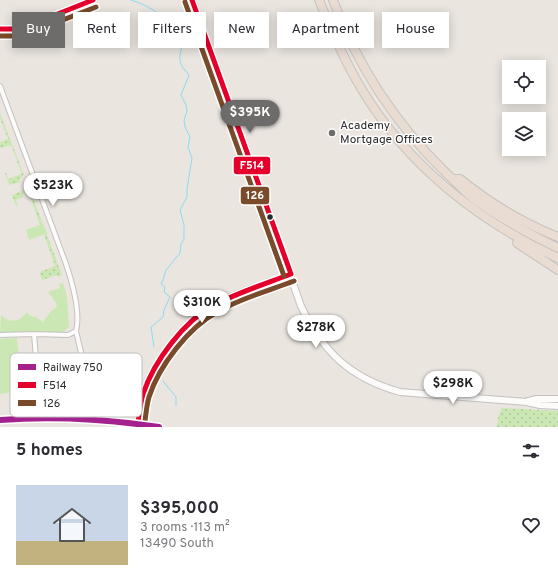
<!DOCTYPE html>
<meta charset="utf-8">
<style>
:root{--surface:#fff;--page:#f2f2f3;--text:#2b2b33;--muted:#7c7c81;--accent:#6e6c6a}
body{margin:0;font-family:Overpass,sans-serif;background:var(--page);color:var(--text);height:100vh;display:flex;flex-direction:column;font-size:15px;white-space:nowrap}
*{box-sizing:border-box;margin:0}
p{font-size:13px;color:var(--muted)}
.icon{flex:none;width:22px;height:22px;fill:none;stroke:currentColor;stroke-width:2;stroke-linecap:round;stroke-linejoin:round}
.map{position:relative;height:427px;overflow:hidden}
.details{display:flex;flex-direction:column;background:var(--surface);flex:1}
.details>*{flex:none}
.banner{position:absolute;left:12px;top:12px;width:534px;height:36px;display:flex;gap:8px}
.controls{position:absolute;left:502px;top:60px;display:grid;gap:8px}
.controls a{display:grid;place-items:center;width:44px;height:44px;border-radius:0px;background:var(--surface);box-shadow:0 2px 10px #0003;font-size:20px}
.price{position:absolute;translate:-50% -34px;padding:0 9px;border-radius:14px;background:#fff;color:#222;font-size:13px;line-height:26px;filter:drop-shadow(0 1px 2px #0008)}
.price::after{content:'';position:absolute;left:50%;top:24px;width:12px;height:9px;margin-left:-6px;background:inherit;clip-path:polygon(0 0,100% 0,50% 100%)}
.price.on{background:var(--accent);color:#fff}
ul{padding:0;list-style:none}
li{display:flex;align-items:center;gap:12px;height:100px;padding:0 16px}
li span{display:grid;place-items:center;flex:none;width:112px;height:80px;border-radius:0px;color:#555}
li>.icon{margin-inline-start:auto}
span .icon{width:48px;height:48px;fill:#fffc;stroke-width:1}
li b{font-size:17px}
h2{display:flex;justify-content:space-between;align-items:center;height:48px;padding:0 16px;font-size:17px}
.chip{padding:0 14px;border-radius:0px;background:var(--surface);box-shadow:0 2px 10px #0003;font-size:14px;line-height:36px}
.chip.on{background:var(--accent);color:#fff}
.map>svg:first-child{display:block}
.grass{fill:url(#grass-dots)}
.park{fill:#cbe8b4}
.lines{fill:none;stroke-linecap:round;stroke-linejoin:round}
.stream{stroke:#8bdbf3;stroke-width:1}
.street-casing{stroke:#c3c1c1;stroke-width:6}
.secondary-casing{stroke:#c3c1c1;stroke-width:8}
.highway-casing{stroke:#c5c3c1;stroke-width:10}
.street{stroke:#fcfbfa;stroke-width:4}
.secondary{stroke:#fcfbfa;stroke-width:6}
.highway{stroke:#e9dcd3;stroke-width:8}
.bus-1-casing{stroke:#fff;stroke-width:8}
.bus-2-casing{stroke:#fff;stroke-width:8}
.bus-1{stroke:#e4002b;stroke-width:5}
.bus-2{stroke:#7a4b2a;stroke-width:5}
.rail-1-casing{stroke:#fff;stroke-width:9}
.rail-1{stroke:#a4228e;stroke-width:6}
.poi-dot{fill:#6e6c6a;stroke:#fff;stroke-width:1.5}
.bus-dot{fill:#2b2b2b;stroke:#fff;stroke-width:1.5}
.labels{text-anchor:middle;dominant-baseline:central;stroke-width:3;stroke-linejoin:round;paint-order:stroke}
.poi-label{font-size:12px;fill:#2b2b2b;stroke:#fff;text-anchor:start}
.key{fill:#fff;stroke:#bfbfbf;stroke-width:1}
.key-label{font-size:11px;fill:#2b2b2b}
.line-badge{stroke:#fff;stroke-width:1.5}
.badge-label{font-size:11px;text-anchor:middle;font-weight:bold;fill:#fff}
</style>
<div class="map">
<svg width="558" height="427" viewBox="0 0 558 427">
<defs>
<pattern id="grass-dots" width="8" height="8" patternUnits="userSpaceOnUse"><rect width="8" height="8" fill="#cbe8b4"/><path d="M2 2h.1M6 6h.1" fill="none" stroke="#aec79b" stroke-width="1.8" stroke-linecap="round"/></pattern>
</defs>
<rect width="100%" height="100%" fill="#eae5df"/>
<path class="grass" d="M 0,113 L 24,175 L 22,176 L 20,179 L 20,182 L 9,185 L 5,173 L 6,173 L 8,179 L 22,174 L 11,145 L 0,148 L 0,142 L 8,139 L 0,118 Z
M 24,190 L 25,193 L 23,194 L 23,197 L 16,200 L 18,206 L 16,206 L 12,195 Z
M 32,195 L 62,275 L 58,277 L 57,275 L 42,280 L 40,272 L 55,266 L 44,234 L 28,233 L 27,230 L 40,225 L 30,196 Z
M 502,408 L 558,411 L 558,427 L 497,427 L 498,417 Z"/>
<path class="park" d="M 43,224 L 47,233 L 29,240 L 26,230 Z
M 63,283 L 67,296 L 69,327 L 63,332 L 27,332 L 0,333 L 1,315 C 9,324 20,322 27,312 L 30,316 L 36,317 L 43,322 L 52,310 L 55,309 L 57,304 L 48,292 L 60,288 L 59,284 Z
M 17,338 L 22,391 L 0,394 L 0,339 Z"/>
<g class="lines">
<path class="stream" d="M 131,0 C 145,4 164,14 170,27 C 175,36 174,38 182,46 C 178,60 179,64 189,75 L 181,95 L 186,105 L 187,111 L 184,120 L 185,127 L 190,137 L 188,147 L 192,158 L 187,189 L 187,197 L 180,210 L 184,225 L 184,239 L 181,244 L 180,253 L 166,270 L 163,280 L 161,284 L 165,287 L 164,292 L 170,297 L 164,310 L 163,317 L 151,327 L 154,347
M 163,381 L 176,397 L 176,405"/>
<defs>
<path id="street" d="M 0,86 L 66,264 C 72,282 81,312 76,331 L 84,365 L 81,372 L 75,374 L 37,373
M 34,334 L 38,381
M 0,335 L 34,334 L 68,335 L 76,331"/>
<path id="secondary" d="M 192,0 L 301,306 C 323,352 350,378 400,392 L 527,402 L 540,405 L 558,406
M 0,29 L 16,29 L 25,27 L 93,0
M 528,401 L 537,399 L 558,399
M 137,427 C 139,416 140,404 143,394 C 151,368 181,327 204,311 C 230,294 262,286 291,274"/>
<path id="highway" d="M 319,0 C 331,30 344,60 361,88 C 407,165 478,221 558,258
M 333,0 C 357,65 395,123 445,172 C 455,181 464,191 474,199 C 500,218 529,234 558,248
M 454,179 L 460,179 C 490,203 522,223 558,237
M 517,243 L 558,270"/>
</defs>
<use href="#street" class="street-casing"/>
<use href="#secondary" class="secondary-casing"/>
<use href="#highway" class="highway-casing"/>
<use href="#street" class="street"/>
<use href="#secondary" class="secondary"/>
<use href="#highway" class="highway"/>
<defs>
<path id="bus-1" d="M 192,0 L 291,274
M 0,29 L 16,29 L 25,27 L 93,0
M 137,427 C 139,416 140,404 143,394 C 154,361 184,321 214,305 C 239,292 265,284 291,274"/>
<path id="bus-2" d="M 185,2 L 284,276
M 0,36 L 17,36 L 27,34 L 96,7
M 144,427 C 146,417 146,407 149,397 C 159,366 188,328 217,312 C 241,298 268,291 294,281"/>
</defs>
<use href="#bus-1" class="bus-1-casing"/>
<use href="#bus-2" class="bus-2-casing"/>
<use href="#bus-1" class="bus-1"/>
<use href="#bus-2" class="bus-2"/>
<defs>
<path id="rail-1" d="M 0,420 C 54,416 106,419 159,427"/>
</defs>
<use href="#rail-1" class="rail-1-casing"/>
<use href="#rail-1" class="rail-1"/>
</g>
<circle class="poi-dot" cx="332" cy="133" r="4"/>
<circle class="bus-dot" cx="270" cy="217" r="3.5"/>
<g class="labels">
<g class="poi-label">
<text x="340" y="126">Academy<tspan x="340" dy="14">Mortgage Offices</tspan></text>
</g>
</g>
<rect x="10" y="353" width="132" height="64" rx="6" class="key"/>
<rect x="18" y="364" width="18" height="6" fill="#a4228e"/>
<rect x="18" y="382" width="18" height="6" fill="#e4002b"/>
<rect x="18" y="400" width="18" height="6" fill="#7a4b2a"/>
<g class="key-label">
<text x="43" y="371">Railway 750</text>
<text x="43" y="389">F514</text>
<text x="43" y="407">126</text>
</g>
<g class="line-badge">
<rect x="233" y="156" width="38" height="19" rx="4" fill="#e4002b"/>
<rect x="240" y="186" width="30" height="19" rx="4" fill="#7a4b2a"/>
</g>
<g class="badge-label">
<text x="252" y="169">F514</text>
<text x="255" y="199">126</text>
</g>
</svg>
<div class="controls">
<a><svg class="icon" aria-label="locate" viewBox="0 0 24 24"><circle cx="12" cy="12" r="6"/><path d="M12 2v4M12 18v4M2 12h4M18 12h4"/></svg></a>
<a><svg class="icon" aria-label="layers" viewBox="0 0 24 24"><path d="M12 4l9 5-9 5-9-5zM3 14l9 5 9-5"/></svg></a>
</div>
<b class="price on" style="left:250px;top:134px">$395K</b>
<b class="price" style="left:53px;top:207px">$523K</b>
<b class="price" style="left:202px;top:324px">$310K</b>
<b class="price" style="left:316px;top:349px">$278K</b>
<b class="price" style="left:453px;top:405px">$298K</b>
<div class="banner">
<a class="chip on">Buy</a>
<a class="chip">Rent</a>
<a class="chip">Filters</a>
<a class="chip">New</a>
<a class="chip">Apartment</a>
<a class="chip">House</a>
</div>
</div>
<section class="details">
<h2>5 homes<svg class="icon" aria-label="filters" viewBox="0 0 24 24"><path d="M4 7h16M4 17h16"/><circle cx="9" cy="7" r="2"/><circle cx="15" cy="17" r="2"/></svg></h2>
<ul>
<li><span style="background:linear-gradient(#c9d6e8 70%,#c2b280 0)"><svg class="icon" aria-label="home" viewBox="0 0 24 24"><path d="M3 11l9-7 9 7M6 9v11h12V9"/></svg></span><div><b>$395,000</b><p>3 rooms · 113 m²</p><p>13490 South</p></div><svg class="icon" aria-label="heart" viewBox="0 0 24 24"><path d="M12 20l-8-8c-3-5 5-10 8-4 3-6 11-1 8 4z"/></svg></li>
</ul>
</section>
